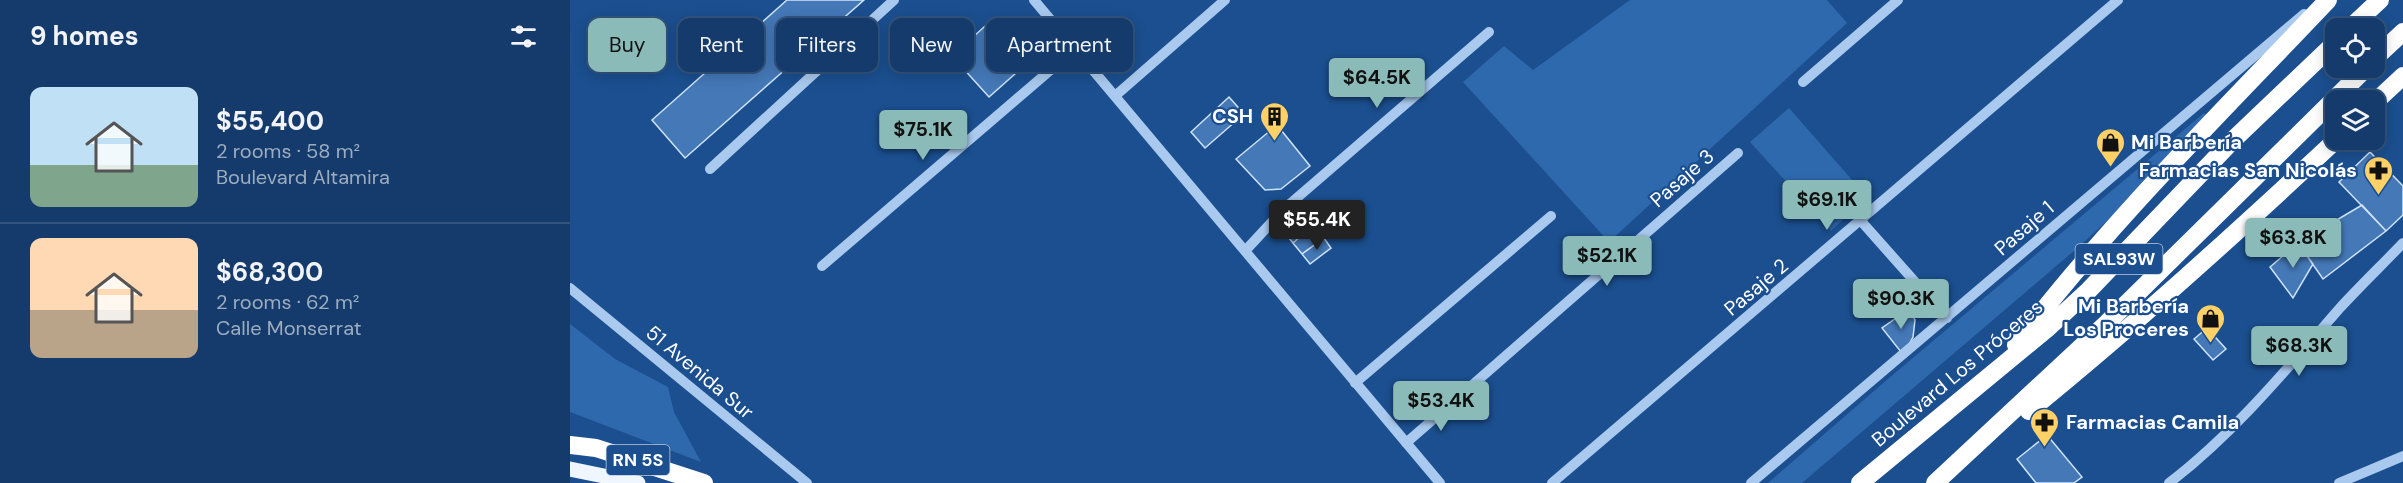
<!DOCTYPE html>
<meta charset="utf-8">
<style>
:root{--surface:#143b6b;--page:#1d4271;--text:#f1f3f6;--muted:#9dadc1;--line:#33557e;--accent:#8bbbb9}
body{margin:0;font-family:"DM Sans",sans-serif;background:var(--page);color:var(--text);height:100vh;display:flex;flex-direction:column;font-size:22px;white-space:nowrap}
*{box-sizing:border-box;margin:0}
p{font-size:20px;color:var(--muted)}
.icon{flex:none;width:33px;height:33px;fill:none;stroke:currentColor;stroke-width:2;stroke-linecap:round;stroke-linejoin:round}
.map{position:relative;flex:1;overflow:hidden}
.side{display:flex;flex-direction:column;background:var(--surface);width:570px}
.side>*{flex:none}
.banner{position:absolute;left:18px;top:18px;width:570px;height:54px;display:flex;gap:12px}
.controls{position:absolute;left:1755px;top:18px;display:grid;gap:12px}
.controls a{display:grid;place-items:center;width:60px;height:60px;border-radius:12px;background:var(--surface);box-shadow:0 3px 15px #0003,0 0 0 2px var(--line);font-size:30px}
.price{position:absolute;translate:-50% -51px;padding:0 14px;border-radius:6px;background:var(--accent);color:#111;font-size:20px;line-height:39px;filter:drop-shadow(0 2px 3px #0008)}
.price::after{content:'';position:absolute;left:50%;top:36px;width:18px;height:14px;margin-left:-9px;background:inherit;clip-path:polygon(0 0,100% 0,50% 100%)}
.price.on{background:#222;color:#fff}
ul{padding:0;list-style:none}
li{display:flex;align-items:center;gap:18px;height:150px;padding:0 30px}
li+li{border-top:2px solid var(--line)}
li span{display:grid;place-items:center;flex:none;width:168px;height:120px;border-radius:12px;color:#555}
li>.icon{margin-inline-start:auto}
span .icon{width:72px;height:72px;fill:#fffc;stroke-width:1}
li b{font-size:26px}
h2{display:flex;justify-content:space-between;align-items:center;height:72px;padding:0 30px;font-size:26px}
.chip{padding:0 21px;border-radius:12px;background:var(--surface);box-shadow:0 3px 15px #0003,0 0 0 2px var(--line);font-size:21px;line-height:54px}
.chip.on{background:var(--accent);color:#111}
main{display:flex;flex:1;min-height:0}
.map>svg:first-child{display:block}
.green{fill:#2e69ad}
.building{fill:#4478b7;stroke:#cfe3fa;stroke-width:1.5}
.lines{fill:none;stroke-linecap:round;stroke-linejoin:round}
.minor{stroke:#a9c9ee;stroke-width:10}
.major{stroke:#f0f6ff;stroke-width:15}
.highway{stroke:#fff;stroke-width:18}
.labels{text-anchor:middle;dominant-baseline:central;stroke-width:4.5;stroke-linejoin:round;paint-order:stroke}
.shield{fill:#1b4f8f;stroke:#bbcadd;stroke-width:1.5}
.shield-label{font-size:18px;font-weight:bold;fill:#fff}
.poi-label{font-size:20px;font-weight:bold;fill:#fff;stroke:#1b4f8f;text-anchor:end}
.street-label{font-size:20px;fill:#fff;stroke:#1b4f8f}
</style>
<main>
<section class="side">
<h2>9 homes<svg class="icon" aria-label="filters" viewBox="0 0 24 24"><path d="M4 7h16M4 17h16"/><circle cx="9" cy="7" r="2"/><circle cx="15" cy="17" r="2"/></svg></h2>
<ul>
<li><span style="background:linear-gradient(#bfe0f5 65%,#7fa58c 0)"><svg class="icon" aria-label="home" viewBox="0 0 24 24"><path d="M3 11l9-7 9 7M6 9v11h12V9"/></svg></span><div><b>$55,400</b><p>2 rooms · 58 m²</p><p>Boulevard Altamira</p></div></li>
<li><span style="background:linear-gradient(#ffd9b3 60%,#b9a48a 0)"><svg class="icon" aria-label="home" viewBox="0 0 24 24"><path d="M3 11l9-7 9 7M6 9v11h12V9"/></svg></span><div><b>$68,300</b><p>2 rooms · 62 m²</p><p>Calle Monserrat</p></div></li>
</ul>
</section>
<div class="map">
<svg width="1833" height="483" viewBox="0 0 1833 483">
<rect width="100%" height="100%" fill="#1b4f8f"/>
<path class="green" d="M 1060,0 L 1257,0 L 1277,23 L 1039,242 L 893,82 L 934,46 L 963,70 Z
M 1219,108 L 1297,197 L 1261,231 L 1180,142 Z
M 1634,113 L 1638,116 L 1567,194 L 1505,250 L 1232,483 L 1198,483 L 1319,378 Z
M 0,324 L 45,359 L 98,387 L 104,412 L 131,462 L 0,412 Z"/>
<path class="building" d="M 217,0 L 294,0 L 115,158 L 82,120 Z
M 424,18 L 458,56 L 454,66 L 419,97 L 382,56 Z
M 659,97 L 674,114 L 635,148 L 621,132 Z
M 707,125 L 740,166 L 711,189 L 695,190 L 666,159 Z
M 1800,152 L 1833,186 L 1833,215 L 1816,231 L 1769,182 Z
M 1792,205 L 1816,231 L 1753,279 L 1728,243 Z
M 735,212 L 745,224 L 723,243 L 713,231 Z
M 745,224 L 754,238 L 732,254 L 723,243 Z
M 754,238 L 761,248 L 740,264 L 732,254 Z
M 1728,243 L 1743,264 L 1723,298 L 1700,267 Z
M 1339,309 L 1345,320 L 1343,337 L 1338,346 L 1331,352 L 1312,328 Z
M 1637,328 L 1656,349 L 1643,360 L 1624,339 Z
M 1477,435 L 1512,477 L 1504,483 L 1466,483 L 1447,459 Z"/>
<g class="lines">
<path class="minor" d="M 464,0 L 870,483
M 1233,82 L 1328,0
M 545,96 L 655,0
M 140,169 L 324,0
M 1291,221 L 1377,318
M 675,251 L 714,209 L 919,32
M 252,266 L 505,49
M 0,288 L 237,483
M 785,383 L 981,216
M 836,443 L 1168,153
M 982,483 L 1548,0
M 1181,483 L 1734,14
M 1599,483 C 1663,434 1716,370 1769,309 C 1790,286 1812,265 1833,243
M 1769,483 L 1833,456"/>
<path class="major" d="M 0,469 L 68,483"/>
<path class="highway" d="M 1780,28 L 1810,0
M 1804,59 L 1833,32
M 1804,103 L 1833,76
M 1446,345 C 1540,222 1651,113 1758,0
M 1459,411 C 1565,325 1666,233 1766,140
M 0,445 L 26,448 L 134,483
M 1290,483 L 1479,327 L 1519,290 L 1662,141 L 1766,42
M 1365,483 L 1538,322 L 1796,68"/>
</g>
<defs>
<symbol id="building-pin" viewBox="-11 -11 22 30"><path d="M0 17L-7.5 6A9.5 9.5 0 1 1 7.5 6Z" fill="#ffd166" stroke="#1b4f8f"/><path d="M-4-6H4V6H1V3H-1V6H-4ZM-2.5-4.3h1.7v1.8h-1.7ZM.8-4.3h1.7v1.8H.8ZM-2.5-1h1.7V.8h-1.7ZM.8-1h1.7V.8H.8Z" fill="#111"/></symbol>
<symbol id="shop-pin" viewBox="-11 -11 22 30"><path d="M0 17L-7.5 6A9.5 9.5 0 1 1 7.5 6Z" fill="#ffd166" stroke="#1b4f8f"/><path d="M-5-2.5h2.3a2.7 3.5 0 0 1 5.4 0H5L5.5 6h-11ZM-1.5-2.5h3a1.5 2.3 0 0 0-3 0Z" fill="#111"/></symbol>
<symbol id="pharmacy-pin" viewBox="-11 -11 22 30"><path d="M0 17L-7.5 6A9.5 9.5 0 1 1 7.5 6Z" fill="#ffd166" stroke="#1b4f8f"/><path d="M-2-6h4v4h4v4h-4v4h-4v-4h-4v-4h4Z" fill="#111"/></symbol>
</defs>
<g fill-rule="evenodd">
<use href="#building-pin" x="688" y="100" width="33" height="45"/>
<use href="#shop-pin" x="1524" y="126" width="33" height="45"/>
<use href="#pharmacy-pin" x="1792" y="154" width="33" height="45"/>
<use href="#shop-pin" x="1624" y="302" width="33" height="45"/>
<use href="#pharmacy-pin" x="1458" y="406" width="33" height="45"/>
</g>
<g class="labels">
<g class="shield">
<rect x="1505.5" y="244" width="87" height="30" rx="4.5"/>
<rect x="36.5" y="445" width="63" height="30" rx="4.5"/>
</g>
<g class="shield-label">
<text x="1549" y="259">SAL93W</text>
<text x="68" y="460">RN 5S</text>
</g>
<g class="poi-label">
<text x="683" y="116">CSH</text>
<text x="1561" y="142" text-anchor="start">Mi Barbería</text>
<text x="1787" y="170">Farmacias San Nicolás</text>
<text x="1619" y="306">Mi Barbería<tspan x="1619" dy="23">Los Proceres</tspan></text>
<text x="1496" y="422" text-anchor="start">Farmacias Camila</text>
</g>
<g class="street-label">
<text transform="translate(1112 178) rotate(-41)">Pasaje 3</text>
<text transform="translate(1454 228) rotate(-41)">Pasaje 1</text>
<text transform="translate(1186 287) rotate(-40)">Pasaje 2</text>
<text transform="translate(130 372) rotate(40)">51 Avenida Sur</text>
<text transform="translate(1387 373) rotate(-40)">Boulevard Los Próceres</text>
</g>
</g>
</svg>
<div class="controls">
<a><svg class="icon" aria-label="locate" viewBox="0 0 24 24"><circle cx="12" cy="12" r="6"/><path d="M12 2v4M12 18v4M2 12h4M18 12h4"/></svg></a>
<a><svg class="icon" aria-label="layers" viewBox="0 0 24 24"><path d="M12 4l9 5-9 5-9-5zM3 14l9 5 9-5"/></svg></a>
</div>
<b class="price" style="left:807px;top:109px">$64.5K</b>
<b class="price" style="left:353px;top:161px">$75.1K</b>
<b class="price" style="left:1257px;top:231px">$69.1K</b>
<b class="price on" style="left:747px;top:251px">$55.4K</b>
<b class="price" style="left:1723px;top:269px">$63.8K</b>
<b class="price" style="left:1037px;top:287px">$52.1K</b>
<b class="price" style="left:1331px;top:330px">$90.3K</b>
<b class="price" style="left:1729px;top:377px">$68.3K</b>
<b class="price" style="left:871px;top:432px">$53.4K</b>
<div class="banner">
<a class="chip on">Buy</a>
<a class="chip">Rent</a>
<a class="chip">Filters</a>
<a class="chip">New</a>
<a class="chip">Apartment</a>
</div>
</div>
</main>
